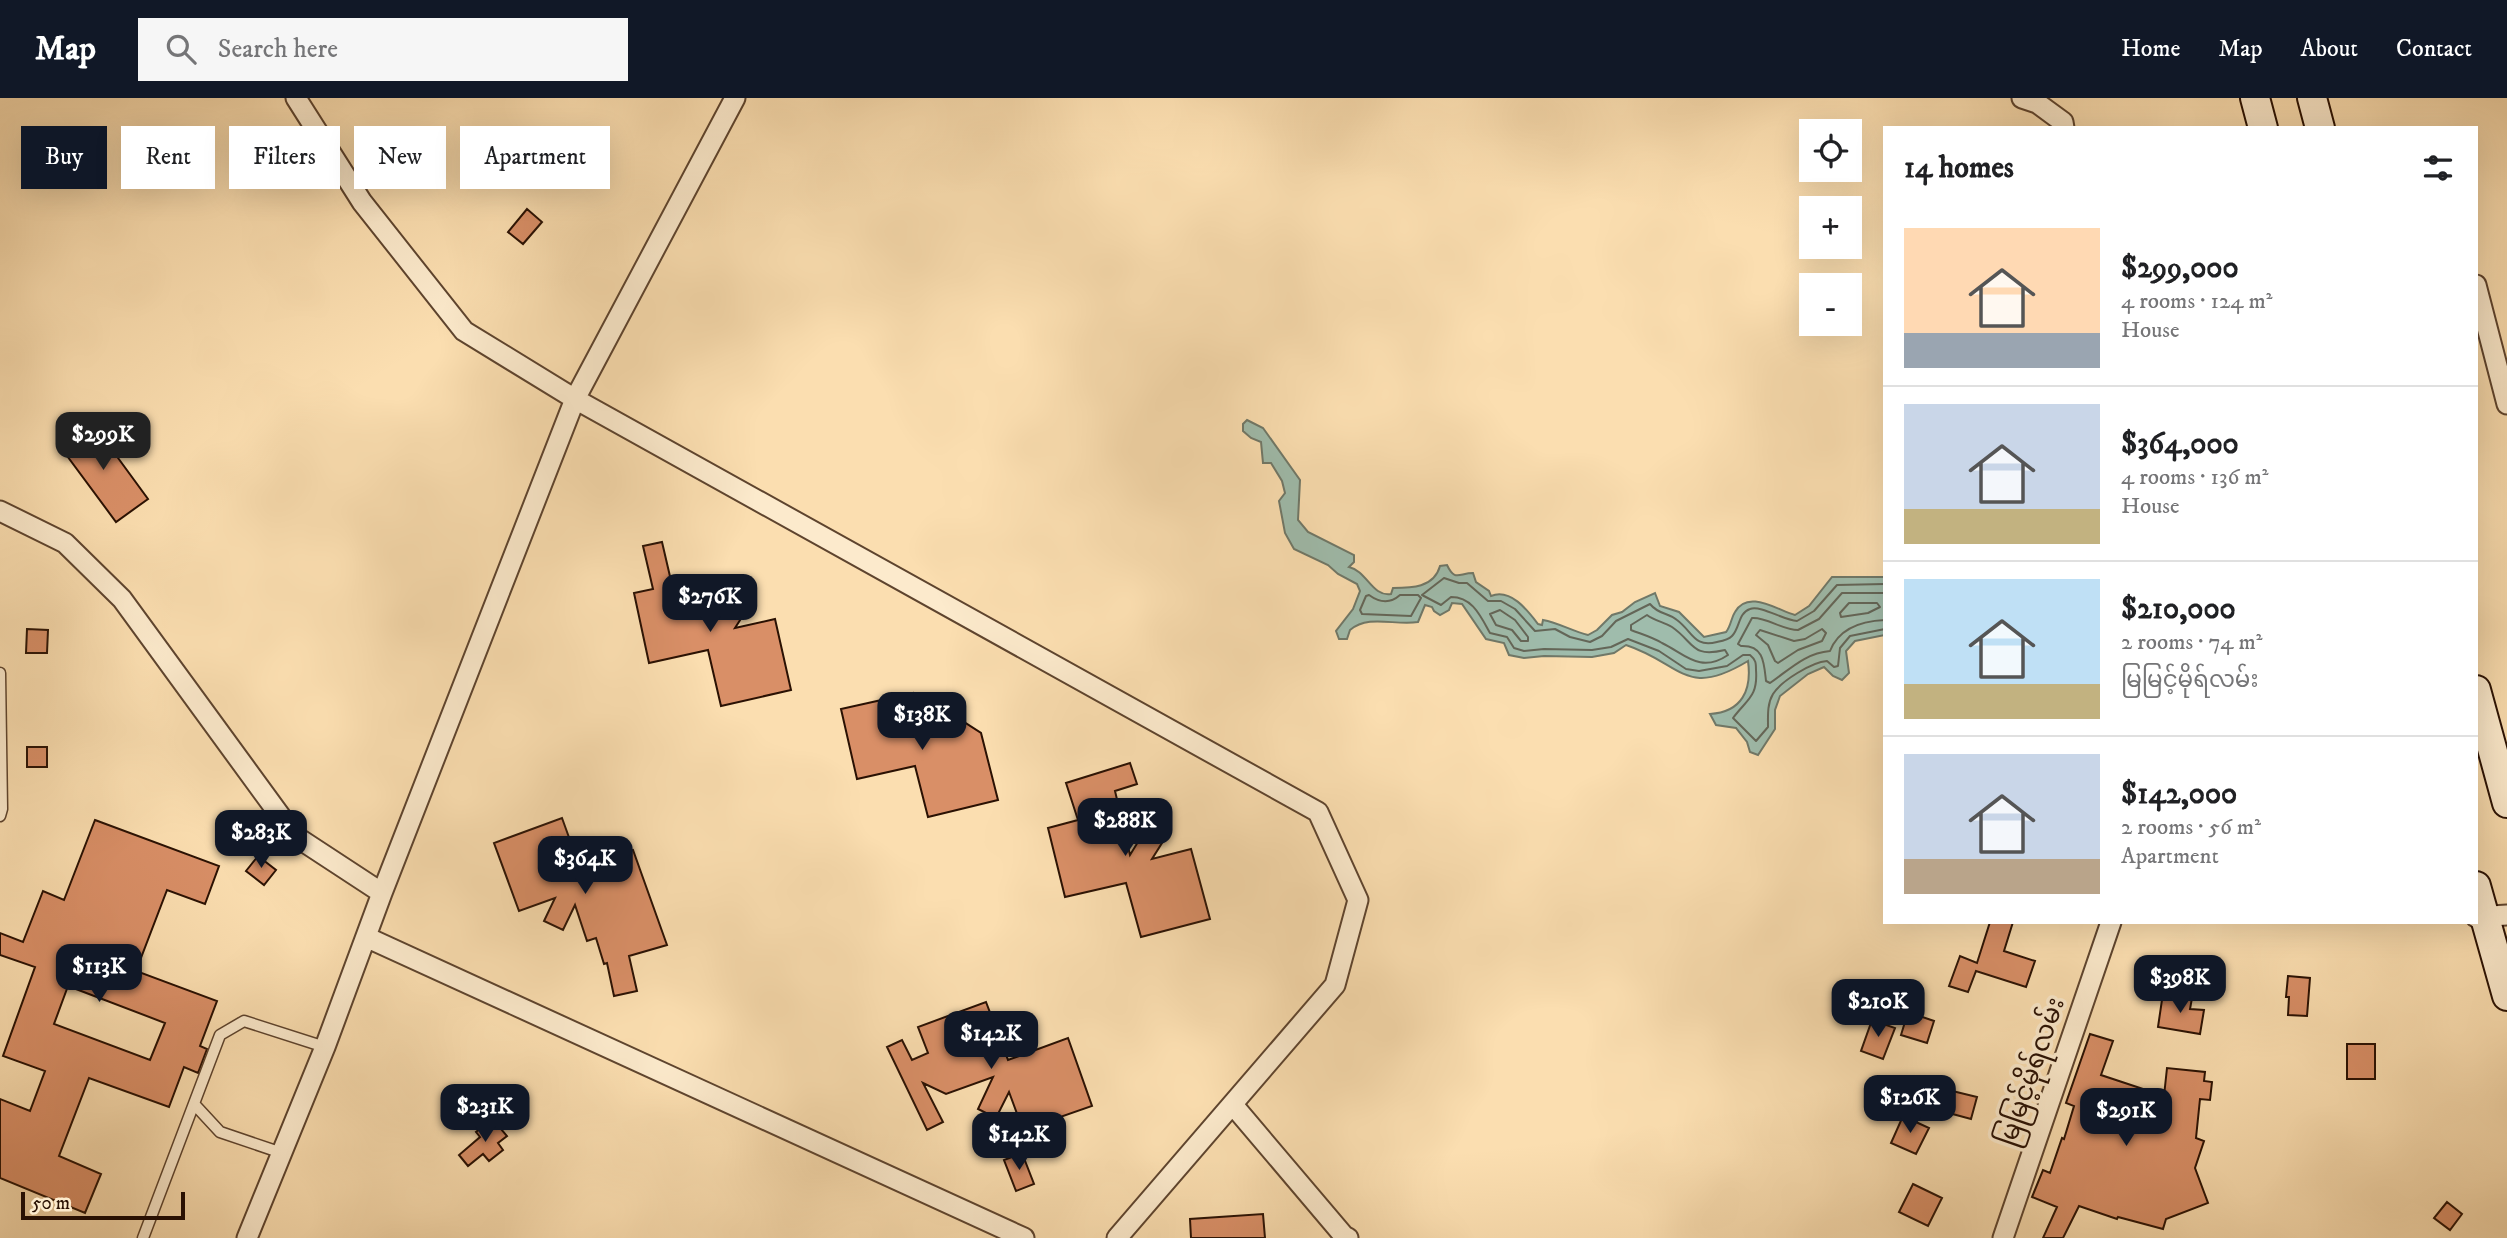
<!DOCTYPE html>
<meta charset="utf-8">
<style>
:root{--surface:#fff;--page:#f6f6f6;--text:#202124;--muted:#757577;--line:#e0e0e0;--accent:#111827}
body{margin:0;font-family:"IM FELL DW Pica","Noto Sans Myanmar",serif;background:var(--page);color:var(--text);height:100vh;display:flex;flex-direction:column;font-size:26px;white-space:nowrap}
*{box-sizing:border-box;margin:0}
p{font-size:23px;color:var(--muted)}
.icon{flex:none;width:38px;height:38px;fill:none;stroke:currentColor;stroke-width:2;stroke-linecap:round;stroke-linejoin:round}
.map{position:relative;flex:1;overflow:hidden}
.side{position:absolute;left:1883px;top:28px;width:595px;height:798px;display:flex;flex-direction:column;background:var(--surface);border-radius:0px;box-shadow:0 7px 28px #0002}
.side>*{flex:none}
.banner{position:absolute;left:21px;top:28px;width:665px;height:63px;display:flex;gap:14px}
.tools{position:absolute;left:1799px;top:21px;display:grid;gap:14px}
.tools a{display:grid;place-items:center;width:63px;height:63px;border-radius:0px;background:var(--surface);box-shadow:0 7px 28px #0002;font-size:35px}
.scale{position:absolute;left:21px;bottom:18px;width:164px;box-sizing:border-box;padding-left:7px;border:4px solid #2a1103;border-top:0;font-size:19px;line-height:24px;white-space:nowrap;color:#2a1103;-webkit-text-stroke:5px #fceacc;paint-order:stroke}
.price{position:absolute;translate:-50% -60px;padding:0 16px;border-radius:14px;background:var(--accent);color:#fff;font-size:23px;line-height:46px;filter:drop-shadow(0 2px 4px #0008)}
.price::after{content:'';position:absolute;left:50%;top:42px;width:21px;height:16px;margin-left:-10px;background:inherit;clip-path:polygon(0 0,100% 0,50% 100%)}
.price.current{background:#222;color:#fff}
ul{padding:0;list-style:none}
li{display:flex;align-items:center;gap:21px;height:175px;padding:0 21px}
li+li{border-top:2px solid var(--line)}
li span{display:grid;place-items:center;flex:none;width:196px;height:140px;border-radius:0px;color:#555}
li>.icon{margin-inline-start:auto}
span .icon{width:84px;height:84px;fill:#fffc;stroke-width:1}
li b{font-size:30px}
h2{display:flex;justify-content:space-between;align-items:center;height:84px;padding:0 21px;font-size:30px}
.pill{padding:0 24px;border-radius:0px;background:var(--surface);box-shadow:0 7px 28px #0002;font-size:24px;line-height:63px}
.pill.current{background:var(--accent);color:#fff}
header{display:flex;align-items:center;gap:42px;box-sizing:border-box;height:98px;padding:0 35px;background:var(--accent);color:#fff}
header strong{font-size:33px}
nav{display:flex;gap:38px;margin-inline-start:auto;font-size:24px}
.search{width:490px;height:63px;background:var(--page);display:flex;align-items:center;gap:18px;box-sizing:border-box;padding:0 24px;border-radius:0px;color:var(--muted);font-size:26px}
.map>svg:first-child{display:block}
.water{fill:#9fbcac;stroke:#707868;stroke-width:2}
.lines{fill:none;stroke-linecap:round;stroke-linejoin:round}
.shore{stroke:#646658;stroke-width:2}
.building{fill:#d98f67;stroke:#2a1103;stroke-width:2;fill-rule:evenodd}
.service-casing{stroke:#5e442e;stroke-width:13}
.minor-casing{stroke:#5e442e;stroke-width:23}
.secondary-casing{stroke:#2a1103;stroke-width:32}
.service{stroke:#fceacc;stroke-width:10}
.minor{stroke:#fceacc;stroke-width:19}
.secondary{stroke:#fceacc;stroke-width:28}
.labels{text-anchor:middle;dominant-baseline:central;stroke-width:7;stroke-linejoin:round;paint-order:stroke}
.street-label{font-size:26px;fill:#2a1103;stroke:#fceacc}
</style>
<header>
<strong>Map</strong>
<div class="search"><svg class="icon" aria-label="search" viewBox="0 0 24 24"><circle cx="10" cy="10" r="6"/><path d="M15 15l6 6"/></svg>Search here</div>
<nav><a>Home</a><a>Map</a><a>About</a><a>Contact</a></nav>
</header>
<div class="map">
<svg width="2507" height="1140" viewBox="0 0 2507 1140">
<rect width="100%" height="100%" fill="#fbdeb0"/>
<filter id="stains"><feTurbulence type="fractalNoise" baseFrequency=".00286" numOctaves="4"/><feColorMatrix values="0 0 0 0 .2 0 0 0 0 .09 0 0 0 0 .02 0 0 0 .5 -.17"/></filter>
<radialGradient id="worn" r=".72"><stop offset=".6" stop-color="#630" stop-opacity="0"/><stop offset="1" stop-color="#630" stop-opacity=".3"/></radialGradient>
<path class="water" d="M 1247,322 L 1263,330 L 1300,382 L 1298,422 L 1308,434 L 1354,457 L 1354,464 L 1349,469 C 1367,473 1372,499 1391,496 L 1393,490 C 1411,490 1434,490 1440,468 L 1447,467 C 1455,484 1459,475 1473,475 L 1476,484 L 1489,493 L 1491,498 C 1511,490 1528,513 1538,526 L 1542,527 L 1543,522 C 1559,525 1572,533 1588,537 L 1597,532 L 1612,517 L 1622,514 L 1635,504 L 1655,495 L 1660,508 L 1679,514 L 1704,539 L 1726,534 C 1731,528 1731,520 1735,514 C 1748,491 1777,512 1795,517 L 1809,508 L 1832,479 L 1885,479 L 1885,537 L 1855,543 L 1846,553 L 1849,575 L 1842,582 L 1833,578 L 1824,569 L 1808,576 L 1780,598 L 1775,612 L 1775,631 L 1758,657 L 1750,654 L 1747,644 L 1736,630 L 1716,627 L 1710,616 C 1742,614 1752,592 1748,563 C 1685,601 1683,566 1626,547 L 1614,555 L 1592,559 L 1544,558 L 1524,560 L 1509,557 L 1504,545 L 1486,541 L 1462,506 L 1452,505 L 1449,512 L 1440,517 L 1434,513 L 1432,509 L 1425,507 L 1418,524 C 1395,528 1369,516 1350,532 L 1347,541 L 1339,541 L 1336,533 L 1353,511 L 1360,493 L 1357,486 L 1338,476 L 1328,467 L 1294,451 L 1285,435 L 1279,403 L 1285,395 L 1282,383 L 1271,365 L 1263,365 L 1261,344 L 1251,340 L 1243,333 L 1243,326 Z"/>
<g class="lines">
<path class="shore" d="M 1885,486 L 1837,487 L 1814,513 L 1797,523 C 1783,522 1761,507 1750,511 C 1738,515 1740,530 1732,538 C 1728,542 1722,543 1717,544 C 1694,550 1693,534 1677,522 C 1667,514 1659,517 1650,506 L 1616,523 L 1602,538 L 1590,544 L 1570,539 L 1555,531 L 1535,533 L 1515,511 L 1501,503 L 1488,503 L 1467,485 L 1459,485 L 1444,480 L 1422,497 L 1441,507 L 1451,499 C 1472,499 1480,517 1490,535 L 1507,539 L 1514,550 L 1524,553 L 1544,551 L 1592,552 L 1611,549 L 1628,541 L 1659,553 L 1686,571 L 1699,573 L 1727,568 L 1743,557 L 1750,557 C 1756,562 1756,565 1756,572 C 1758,599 1747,601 1733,620 L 1756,643 L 1768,629 C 1768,618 1767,606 1773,596 C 1781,583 1812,564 1827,563 L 1834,569 L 1838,568 L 1840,550 L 1850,538 L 1885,531
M 1885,495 L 1842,495 L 1819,521 L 1798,532 C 1782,532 1767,519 1752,520 L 1738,546 L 1741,548 C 1764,547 1764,565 1766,583 L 1770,585 C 1789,572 1805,555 1830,553 C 1839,530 1861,523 1885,522
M 1369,497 C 1380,505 1390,506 1400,497 L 1418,497 L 1421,500 L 1411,518 L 1362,516 L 1360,512 L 1366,498 Z
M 1849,505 L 1877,505 L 1880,509 L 1868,515 L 1841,519 L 1840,515 Z
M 1500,512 L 1515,522 L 1528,539 L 1528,543 L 1521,543 L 1512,532 L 1496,527 L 1490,516 Z
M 1647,517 C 1655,523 1664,524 1672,529 C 1695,545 1691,560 1725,552 L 1728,557 C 1700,576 1685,556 1662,545 C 1652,539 1641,536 1631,532 L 1631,527 Z
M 1822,531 L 1826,535 L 1822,543 L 1798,552 L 1778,565 L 1775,563 L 1768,547 L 1756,537 L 1760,532 L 1794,543 L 1805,541 Z"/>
</g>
<path class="building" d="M 527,111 L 542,124 L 523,146 L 508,134 Z
M 91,323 L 148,401 L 116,424 L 59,347 Z
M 662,444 L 672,487 L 706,480 L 715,522 L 734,494 L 751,505 L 735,530 L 775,521 L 791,592 L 721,608 L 708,552 L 649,565 L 634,495 L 653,491 L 643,448 Z
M 27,531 L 48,532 L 47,555 L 26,555 Z
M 913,595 L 922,635 L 939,608 L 981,635 L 998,702 L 928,719 L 915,668 L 857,681 L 841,611 Z
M 27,649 L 47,649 L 47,669 L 27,669 Z
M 1130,665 L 1137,686 L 1115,693 L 1130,757 L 1149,726 L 1167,737 L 1152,761 L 1191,751 L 1210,821 L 1141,839 L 1126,785 L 1065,799 L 1048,730 L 1078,722 L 1066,685 Z
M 562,720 L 580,770 L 633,752 L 667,847 L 629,858 L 637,893 L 614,898 L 607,865 L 604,866 L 596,840 L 587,843 L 575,807 L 563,832 L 544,823 L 555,800 L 519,813 L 494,745 Z
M 95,722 L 219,768 L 205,806 L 167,792 L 136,873 L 217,903 L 200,948 L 207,951 L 198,975 L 184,969 L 169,1009 L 89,980 L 59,1058 L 101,1076 L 85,1115 L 0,1080 L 0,1001 L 30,1013 L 45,973 L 3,958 L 35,869 L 0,857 L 0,835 L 23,844 L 43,793 L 64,802 ZM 68,888 L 165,925 L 150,962 L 54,926 Z
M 258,758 L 276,772 L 264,787 L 246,773 Z
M 1990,824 L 2013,824 L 2004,853 L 2035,863 L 2026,889 L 1976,873 L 1968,894 L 1949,888 L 1960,858 L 1977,865 Z
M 2288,878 L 2310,880 L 2307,918 L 2288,917 L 2289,899 L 2286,899 Z
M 2163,895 L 2192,900 L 2190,911 L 2204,912 L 2200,936 L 2158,929 Z
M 986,904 L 1008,962 L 1068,940 L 1092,1008 L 1023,1032 L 1009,994 L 996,1020 L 978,1011 L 993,979 L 946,996 L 923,985 L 943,1024 L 927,1032 L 887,949 L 902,942 L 912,962 L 928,955 L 918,929 Z
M 1908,914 L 1934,923 L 1927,945 L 1901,937 Z
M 1872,922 L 1895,930 L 1883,961 L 1861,953 Z
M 2090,936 L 2113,943 L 2101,977 L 2164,998 L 2167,970 L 2205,974 L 2204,983 L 2212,984 L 2210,1002 L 2200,1001 L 2196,1040 L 2204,1043 L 2195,1070 L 2208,1105 L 2166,1121 L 2163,1131 L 2118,1119 L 2117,1121 L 2079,1108 L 2063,1140 L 2043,1140 L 2057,1109 L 2032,1099 L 2043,1072 L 2050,1075 L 2062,1040 L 2064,1041 L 2074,1008 L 2066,1005 Z
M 2347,946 L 2375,946 L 2375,981 L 2347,981 Z
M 1940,990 L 1977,999 L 1971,1021 L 1934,1011 Z
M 1903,1018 L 1929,1030 L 1916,1056 L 1891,1045 Z
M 489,1024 L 492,1028 L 496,1025 L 507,1038 L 498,1045 L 503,1052 L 489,1063 L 483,1056 L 468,1068 L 459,1057 L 480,1039 L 476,1034 Z
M 1022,1055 L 1034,1086 L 1016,1093 L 1004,1062 Z
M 1913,1086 L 1942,1100 L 1928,1128 L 1899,1114 Z
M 2447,1104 L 2462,1116 L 2450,1132 L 2434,1120 Z
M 1263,1116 L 1265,1140 L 1191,1140 L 1190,1121 Z"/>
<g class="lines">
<defs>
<path id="service" d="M 0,575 L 2,711 L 0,718
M 195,1007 L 220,1034 L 282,1055
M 143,1140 L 220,937 L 244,923 L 325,949"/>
<path id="minor" d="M 296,0 L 362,104 L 464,233 L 575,301 L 1318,714 L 1358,802 L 1335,887 L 1117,1140
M 2022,0 L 2037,5 L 2063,24 L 2064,30
M 2476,187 L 2507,306
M 0,413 L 65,445 L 122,501 L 295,738 L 382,795
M 2476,819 L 2507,817
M 366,839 L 1024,1140
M 1233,1007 L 1344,1138 L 1348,1140
M 247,1140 L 325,949 L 382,795 L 575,301 L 735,0
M 2003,1140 L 2111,824"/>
<path id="secondary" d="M 2255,0 L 2263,30
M 2312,0 L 2320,30
M 2476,592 L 2507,705
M 2476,788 L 2507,898"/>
</defs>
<use href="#service" class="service-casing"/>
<use href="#minor" class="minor-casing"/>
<use href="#secondary" class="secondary-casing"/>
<use href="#service" class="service"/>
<use href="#minor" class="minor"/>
<use href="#secondary" class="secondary"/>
</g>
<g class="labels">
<g class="street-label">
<text transform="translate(2032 974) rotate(-71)">မြမြင့်မိုရ်လမ်း</text>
</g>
</g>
<rect width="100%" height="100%" filter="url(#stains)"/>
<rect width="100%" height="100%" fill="url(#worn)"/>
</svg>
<div class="tools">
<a><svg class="icon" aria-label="locate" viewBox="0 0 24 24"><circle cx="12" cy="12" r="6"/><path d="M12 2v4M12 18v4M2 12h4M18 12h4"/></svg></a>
<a>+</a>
<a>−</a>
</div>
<div class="scale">50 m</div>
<b class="price current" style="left:103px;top:374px">$299K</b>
<b class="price" style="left:710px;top:536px">$276K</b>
<b class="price" style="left:922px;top:654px">$138K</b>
<b class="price" style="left:1125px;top:760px">$288K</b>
<b class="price" style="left:261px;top:772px">$283K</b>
<b class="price" style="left:585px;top:798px">$364K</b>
<b class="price" style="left:99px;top:906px">$113K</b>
<b class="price" style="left:2180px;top:917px">$398K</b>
<b class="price" style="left:1878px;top:941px">$210K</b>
<b class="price" style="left:991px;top:973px">$142K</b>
<b class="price" style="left:1910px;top:1037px">$126K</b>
<b class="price" style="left:485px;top:1046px">$231K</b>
<b class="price" style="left:2126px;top:1050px">$291K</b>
<b class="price" style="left:1019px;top:1074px">$142K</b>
<div class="banner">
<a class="pill current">Buy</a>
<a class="pill">Rent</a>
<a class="pill">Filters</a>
<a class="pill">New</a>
<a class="pill">Apartment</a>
</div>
<section class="side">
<h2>14 homes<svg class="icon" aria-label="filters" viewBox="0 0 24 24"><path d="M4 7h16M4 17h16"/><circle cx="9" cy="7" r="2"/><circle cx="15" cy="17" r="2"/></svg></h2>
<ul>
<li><span style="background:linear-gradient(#ffd9b3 75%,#9aa5b1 0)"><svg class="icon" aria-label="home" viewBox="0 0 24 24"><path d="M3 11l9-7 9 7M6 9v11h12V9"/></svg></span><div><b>$299,000</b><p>4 rooms · 124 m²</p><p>House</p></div></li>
<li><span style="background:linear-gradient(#c9d6e8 75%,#c2b280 0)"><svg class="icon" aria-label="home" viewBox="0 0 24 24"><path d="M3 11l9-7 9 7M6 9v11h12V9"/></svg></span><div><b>$364,000</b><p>4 rooms · 136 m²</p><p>House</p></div></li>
<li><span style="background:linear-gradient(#bfe0f5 75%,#c2b280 0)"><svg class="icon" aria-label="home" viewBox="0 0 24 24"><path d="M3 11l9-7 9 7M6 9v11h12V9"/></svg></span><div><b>$210,000</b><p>2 rooms · 74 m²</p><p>မြမြင့်မိုရ်လမ်း</p></div></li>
<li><span style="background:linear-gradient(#c9d6e8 75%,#b9a48a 0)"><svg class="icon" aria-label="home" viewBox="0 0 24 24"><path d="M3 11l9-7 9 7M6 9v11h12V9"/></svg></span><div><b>$142,000</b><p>2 rooms · 56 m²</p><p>Apartment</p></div></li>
</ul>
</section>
</div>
